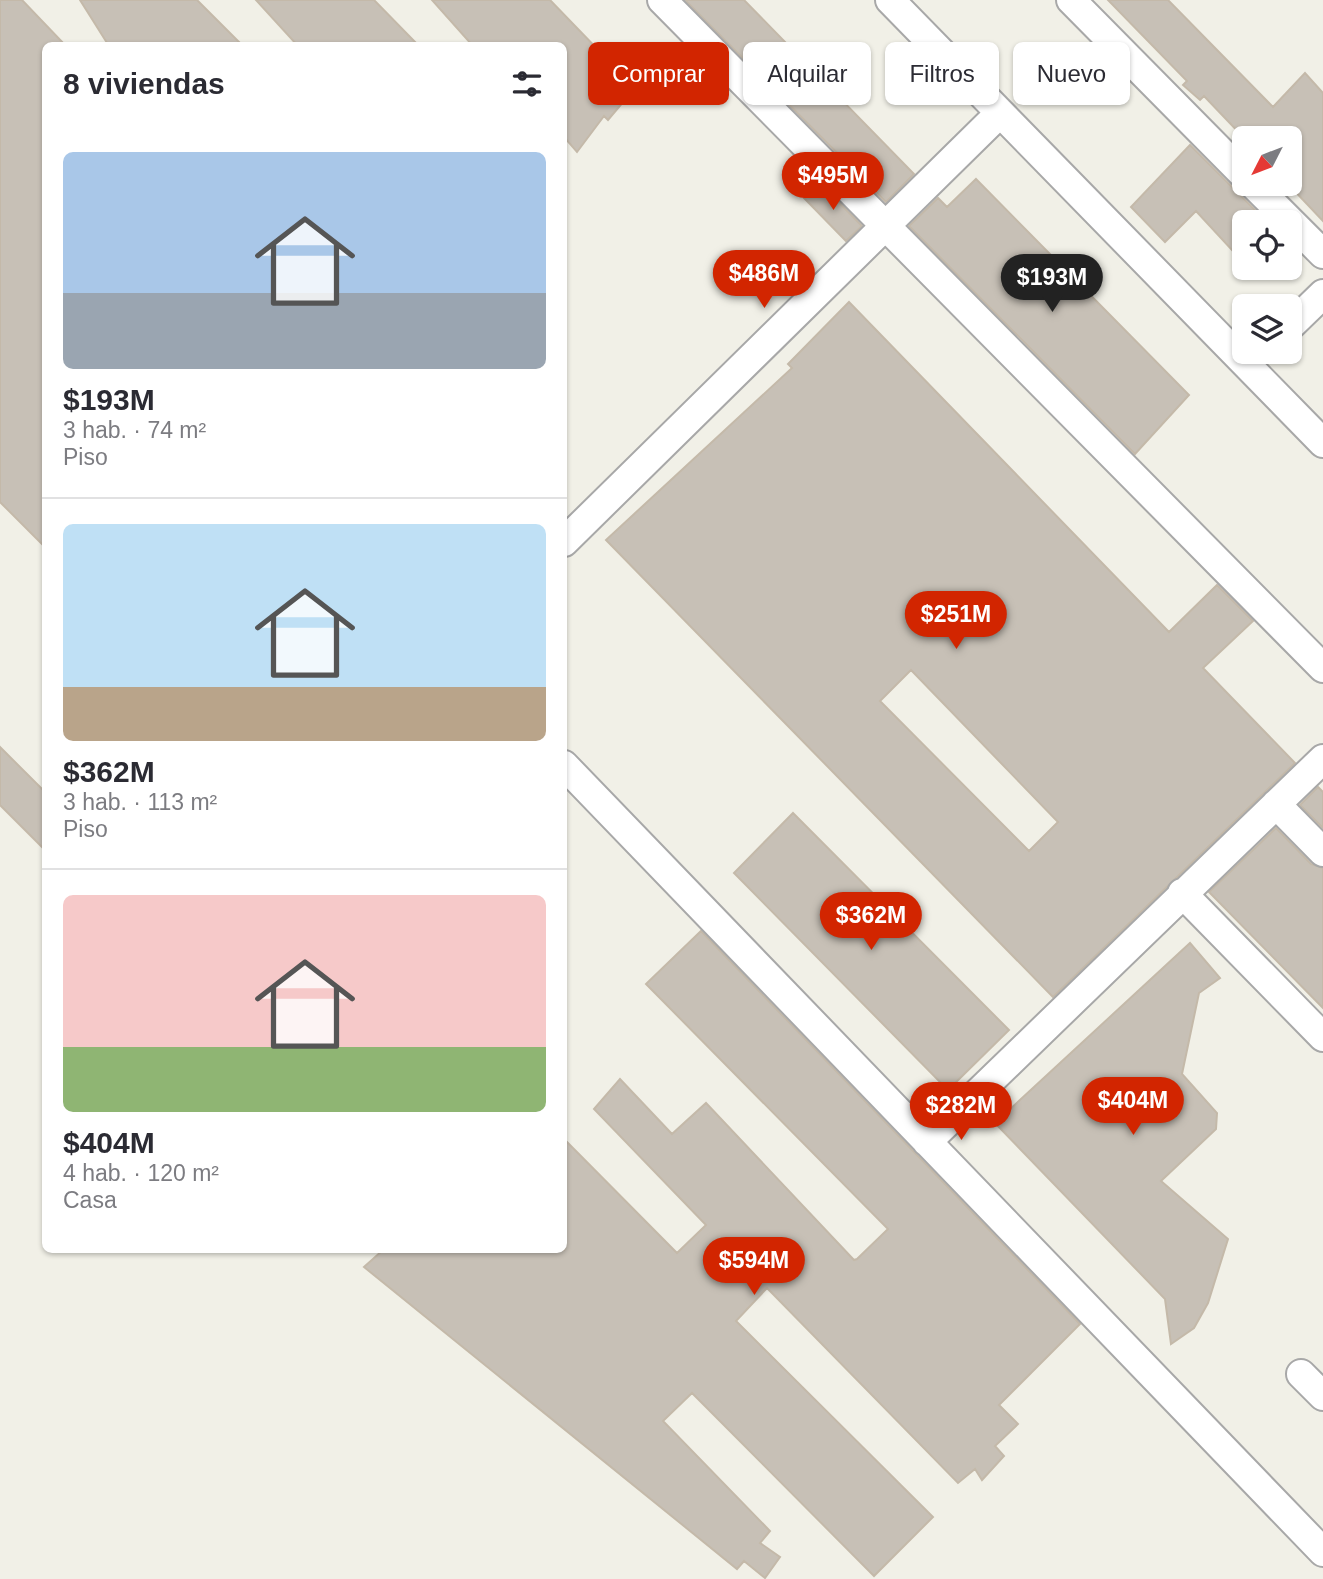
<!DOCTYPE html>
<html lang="es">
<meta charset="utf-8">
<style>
:root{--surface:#fff;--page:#f2f2f3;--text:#2b2b33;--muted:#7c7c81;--line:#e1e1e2;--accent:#d22500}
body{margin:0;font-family:Arial,sans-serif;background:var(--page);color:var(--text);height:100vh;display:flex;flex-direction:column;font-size:26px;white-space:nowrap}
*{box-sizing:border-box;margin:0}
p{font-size:23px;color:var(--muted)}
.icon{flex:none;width:38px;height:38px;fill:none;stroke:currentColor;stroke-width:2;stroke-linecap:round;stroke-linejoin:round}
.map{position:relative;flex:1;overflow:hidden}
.side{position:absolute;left:42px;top:42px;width:525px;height:1211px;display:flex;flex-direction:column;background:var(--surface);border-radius:10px;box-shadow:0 2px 5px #0004}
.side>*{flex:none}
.top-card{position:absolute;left:588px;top:42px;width:630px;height:63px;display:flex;gap:14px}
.needle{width:46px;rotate:228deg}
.controls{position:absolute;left:1232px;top:126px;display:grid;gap:14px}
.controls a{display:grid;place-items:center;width:70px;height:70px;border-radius:10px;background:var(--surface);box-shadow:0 2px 5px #0004;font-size:35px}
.price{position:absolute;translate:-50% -60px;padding:0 16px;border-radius:24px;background:var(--accent);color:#fff;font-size:23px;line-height:46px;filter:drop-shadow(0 2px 4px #0008)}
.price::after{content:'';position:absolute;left:50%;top:42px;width:21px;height:16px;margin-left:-10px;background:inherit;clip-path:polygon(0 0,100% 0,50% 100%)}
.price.active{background:#222;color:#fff}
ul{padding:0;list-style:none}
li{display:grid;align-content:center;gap:14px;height:371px;padding:0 21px}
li+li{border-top:2px solid var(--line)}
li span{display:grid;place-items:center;height:217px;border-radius:10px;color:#555}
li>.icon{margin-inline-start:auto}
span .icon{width:126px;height:126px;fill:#fffc;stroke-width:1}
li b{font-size:30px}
h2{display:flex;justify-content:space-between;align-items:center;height:84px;padding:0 21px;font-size:30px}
.pill{padding:0 24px;border-radius:10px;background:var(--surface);box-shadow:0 2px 5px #0004;font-size:24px;line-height:63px}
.pill.active{background:var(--accent);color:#fff}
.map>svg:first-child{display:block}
.building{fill:#c7c0b6;stroke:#c4b9a9;stroke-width:2;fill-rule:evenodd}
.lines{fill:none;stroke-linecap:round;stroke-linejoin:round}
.minor-casing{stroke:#a8a8a8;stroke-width:32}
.minor{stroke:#fff;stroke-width:28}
</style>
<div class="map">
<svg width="1323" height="1579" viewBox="0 0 1323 1579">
<rect width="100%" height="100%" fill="#f1f0e7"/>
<path class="building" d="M 0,0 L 22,0 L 66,46 L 46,46 L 46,548 L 0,502 Z
M 80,0 L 197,0 L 243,46 L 109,46 Z
M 256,0 L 374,0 L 419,46 L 298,46 Z
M 432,0 L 550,0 L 635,88 L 608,120 L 604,116 L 577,152 L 564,137 L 564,46 L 473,46 Z
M 685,0 L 744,0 L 914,174 L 886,202 Z
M 1108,0 L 1168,0 L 1273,107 L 1305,73 L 1323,93 L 1323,221 L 1290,186 L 1290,138 L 1244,138 L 1204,96 L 1200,100 L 1183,85 L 1187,81 Z
M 1190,145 L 1267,222 L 1244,222 L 1244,263 L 1196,211 L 1165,242 L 1131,207 Z
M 976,179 L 1189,395 L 1135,454 L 909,226 L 938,198 L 947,207 Z
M 821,184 L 862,226 L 846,241 L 804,198 Z
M 849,302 L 1169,632 L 1217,585 L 1253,621 L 1203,668 L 1295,763 L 1053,997 L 606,540 L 792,368 L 788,364 ZM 911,670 L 1058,822 L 1029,851 L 880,701 Z
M 0,747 L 46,793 L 46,851 L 0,805 Z
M 1318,787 L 1323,792 L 1323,828 L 1300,805 Z
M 793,813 L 1009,1030 L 948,1090 L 734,873 Z
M 1276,828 L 1311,864 L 1323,868 L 1323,1008 L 1209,892 Z
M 701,931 L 1080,1324 L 999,1405 L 1018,1424 L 995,1446 L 1004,1456 L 982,1480 L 975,1469 L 958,1483 L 767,1288 L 736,1321 L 933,1517 L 874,1576 L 692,1393 L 663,1421 L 770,1531 L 760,1543 L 780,1557 L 765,1578 L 744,1561 L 737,1569 L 364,1267 L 383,1250 L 564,1250 L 564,1139 L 677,1253 L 706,1225 L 594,1109 L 620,1079 L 672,1134 L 706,1103 L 854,1260 L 857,1259 L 888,1229 L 646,984 Z
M 1190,943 L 1220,978 L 1199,993 L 1182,1074 L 1217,1113 L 1216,1129 L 1161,1181 L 1228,1239 L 1208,1303 L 1194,1328 L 1171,1344 L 1165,1299 L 995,1123 Z"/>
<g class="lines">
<defs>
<path id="minor" d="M 662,0 L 1323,668
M 890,0 L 1323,443
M 1071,0 L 1244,175
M 1253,184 L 1323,254
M 1290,326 L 1323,294
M 564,542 L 1000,113
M 564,765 L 1323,1552
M 1276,804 L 1323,852
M 1182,893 L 1323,1037
M 927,1142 L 1323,759
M 1301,1374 L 1323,1396"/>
</defs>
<use href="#minor" class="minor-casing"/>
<use href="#minor" class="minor"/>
</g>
</svg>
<div class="controls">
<a><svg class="needle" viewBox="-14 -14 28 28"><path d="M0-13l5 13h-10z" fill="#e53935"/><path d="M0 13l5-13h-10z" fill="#7c7c81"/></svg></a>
<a><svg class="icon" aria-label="locate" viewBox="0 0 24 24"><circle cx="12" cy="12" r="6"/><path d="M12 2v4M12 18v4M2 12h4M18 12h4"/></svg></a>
<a><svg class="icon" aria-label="layers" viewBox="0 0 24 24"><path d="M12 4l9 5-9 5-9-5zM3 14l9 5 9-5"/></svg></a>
</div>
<b class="price" style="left:833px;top:212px">$495M</b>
<b class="price" style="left:764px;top:310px">$486M</b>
<b class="price active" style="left:1052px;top:314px">$193M</b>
<b class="price" style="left:956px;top:651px">$251M</b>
<b class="price" style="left:871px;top:952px">$362M</b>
<b class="price" style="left:1133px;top:1137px">$404M</b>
<b class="price" style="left:961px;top:1142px">$282M</b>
<b class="price" style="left:754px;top:1297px">$594M</b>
<div class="top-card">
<a class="pill active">Comprar</a>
<a class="pill">Alquilar</a>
<a class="pill">Filtros</a>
<a class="pill">Nuevo</a>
</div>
<section class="side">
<h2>8 viviendas<svg class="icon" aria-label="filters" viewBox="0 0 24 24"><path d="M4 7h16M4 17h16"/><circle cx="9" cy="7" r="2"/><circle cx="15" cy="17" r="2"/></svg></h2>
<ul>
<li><span style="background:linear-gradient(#a9c7e8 65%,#9aa5b1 0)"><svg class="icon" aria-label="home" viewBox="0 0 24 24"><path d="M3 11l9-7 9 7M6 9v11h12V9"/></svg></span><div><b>$193M</b><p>3 hab. · 74 m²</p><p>Piso</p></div></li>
<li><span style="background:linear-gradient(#bfe0f5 75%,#b9a48a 0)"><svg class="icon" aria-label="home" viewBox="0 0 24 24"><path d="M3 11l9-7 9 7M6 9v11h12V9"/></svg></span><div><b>$362M</b><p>3 hab. · 113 m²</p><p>Piso</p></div></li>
<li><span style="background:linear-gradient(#f6c9c9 70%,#8fb573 0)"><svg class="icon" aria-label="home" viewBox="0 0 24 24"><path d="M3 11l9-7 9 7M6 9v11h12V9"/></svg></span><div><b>$404M</b><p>4 hab. · 120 m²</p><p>Casa</p></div></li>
</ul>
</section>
</div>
